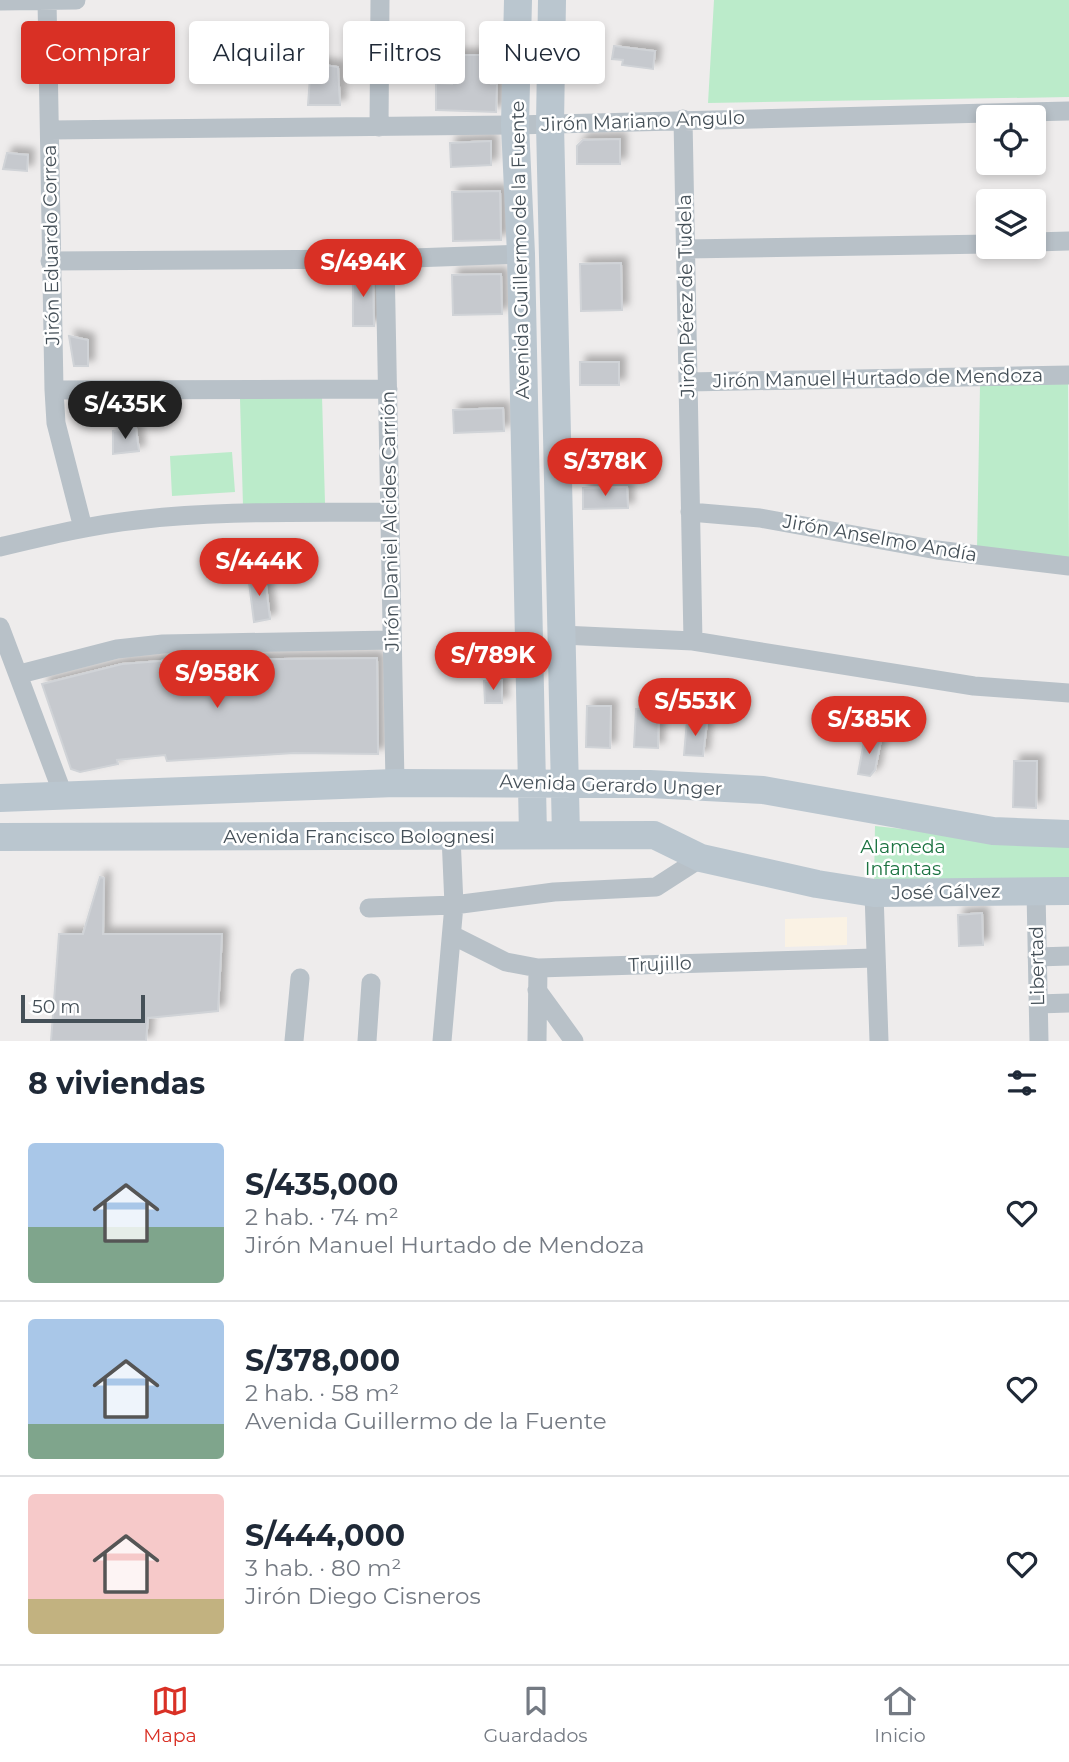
<!DOCTYPE html>
<html lang="es">
<meta charset="utf-8">
<style>
:root{--surface:#fff;--page:#f6f6f7;--text:#1f2937;--muted:#747a83;--line:#e0e1e3;--accent:#d93025}
body{margin:0;font-family:Montserrat,sans-serif;background:var(--page);color:var(--text);height:100vh;display:flex;flex-direction:column;font-size:26px;white-space:nowrap}
*{box-sizing:border-box;margin:0}
p{font-size:23px;color:var(--muted)}
.icon{flex:none;width:38px;height:38px;fill:none;stroke:currentColor;stroke-width:2;stroke-linecap:round;stroke-linejoin:round}
.map{position:relative;height:1041px;overflow:hidden}
.details{display:flex;flex-direction:column;background:var(--surface);flex:1}
.details>*{flex:none}
.guide{position:absolute;left:21px;top:21px;width:700px;height:63px;display:flex;gap:14px}
.tools{position:absolute;left:976px;top:105px;display:grid;gap:14px}
.tools a{display:grid;place-items:center;width:70px;height:70px;border-radius:7px;background:var(--surface);box-shadow:0 4px 10px #0003;font-size:35px}
.scale{position:absolute;left:21px;bottom:18px;width:124px;box-sizing:border-box;padding-left:7px;border:4px solid #455058;border-top:0;font-size:19px;line-height:24px;white-space:nowrap;color:#455058;-webkit-text-stroke:5px #fff;paint-order:stroke}
.price{position:absolute;translate:-50% -60px;padding:0 16px;border-radius:24px;background:var(--accent);color:#fff;font-size:23px;line-height:46px;filter:drop-shadow(0 2px 4px #0008)}
.price::after{content:'';position:absolute;left:50%;top:42px;width:21px;height:16px;margin-left:-10px;background:inherit;clip-path:polygon(0 0,100% 0,50% 100%)}
.price.on{background:#222;color:#fff}
ul{padding:0;list-style:none}
li{display:flex;align-items:center;gap:21px;height:175px;padding:0 28px}
li+li{border-top:2px solid var(--line)}
li span{display:grid;place-items:center;flex:none;width:196px;height:140px;border-radius:7px;color:#555}
li>.icon{margin-inline-start:auto}
span .icon{width:84px;height:84px;fill:#fffc;stroke-width:1}
li b{font-size:30px}
h2{display:flex;justify-content:space-between;align-items:center;height:84px;padding:0 28px;font-size:30px}
.tag{padding:0 24px;border-radius:7px;background:var(--surface);box-shadow:0 4px 10px #0003;font-size:24px;line-height:63px}
.tag.on{background:var(--accent);color:#fff}
.menu{display:flex;justify-content:space-around;align-items:center;height:98px;border-top:2px solid var(--line);background:var(--surface);font-size:19px;color:var(--muted)}
.menu a{display:grid;justify-items:center;gap:4px}
.menu .on{color:var(--accent)}
.map>svg:first-child{display:block}
.commercial{fill:#faf2e4}
.green{fill:#bbebca}
.building{fill:#c6c9ce;stroke:#d0d3d7;stroke-width:2;filter:url(#shadow)}
.lines{fill:none;stroke-linecap:round;stroke-linejoin:round}
.minor{stroke:#b8c1c8;stroke-width:19}
.secondary{stroke:#bac6cf;stroke-width:28}
.labels{text-anchor:middle;dominant-baseline:central;stroke-width:5;stroke-linejoin:round;paint-order:stroke}
.street-label{font-size:19px;fill:#455058;stroke:#fff}
.park-label{font-size:19px;fill:#1c7341;stroke:#fff}
</style>
<div class="map">
<svg width="1069" height="1041" viewBox="0 0 1069 1041">
<defs>
<filter id="shadow"><feDropShadow dx="6" dy="-6" stdDeviation="3.5" flood-color="#0004"/></filter>
</defs>
<rect width="100%" height="100%" fill="#eeecec"/>
<path class="commercial" d="M 847,917 L 847,945 L 785,947 L 785,919 Z"/>
<path class="green" d="M 714,0 L 1069,0 L 1069,97 L 708,103 Z
M 1068,384 L 1069,560 L 977,549 L 980,385 Z
M 322,396 L 325,503 L 243,506 L 240,399 Z
M 232,452 L 235,492 L 172,496 L 170,456 Z
M 875,826 L 1069,847 L 1069,884 L 874,884 Z"/>
<path class="building" d="M 614,46 L 655,51 L 653,69 L 622,65 L 623,60 L 612,59 Z
M 452,55 L 491,55 L 491,84 L 497,84 L 496,112 L 436,110 L 436,83 L 452,84 Z
M 311,63 L 338,67 L 340,105 L 308,105 Z
M 620,139 L 620,164 L 577,164 L 577,146 L 583,140 Z
M 491,141 L 491,165 L 451,167 L 450,143 Z
M 7,153 L 28,155 L 27,171 L 3,169 Z
M 500,191 L 501,240 L 453,241 L 452,192 Z
M 621,263 L 622,310 L 581,311 L 580,264 Z
M 353,272 L 373,273 L 374,326 L 353,326 Z
M 501,274 L 502,314 L 453,315 L 452,275 Z
M 69,336 L 88,340 L 88,366 L 74,366 Z
M 580,362 L 619,362 L 619,385 L 580,385 Z
M 503,408 L 504,431 L 454,433 L 453,410 Z
M 136,428 L 139,451 L 113,454 L 113,431 Z
M 627,487 L 628,508 L 583,509 L 583,488 Z
M 248,575 L 265,577 L 270,619 L 254,622 Z
M 377,658 L 378,754 L 294,753 L 167,761 L 165,755 L 117,760 L 118,764 L 80,772 L 71,769 L 42,684 L 122,664 L 174,660 Z
M 502,680 L 502,703 L 485,703 L 484,681 Z
M 587,706 L 611,706 L 610,748 L 586,747 Z
M 636,709 L 659,709 L 658,748 L 634,747 Z
M 687,720 L 707,722 L 703,756 L 684,755 Z
M 865,736 L 881,740 L 875,770 L 870,776 L 858,774 Z
M 1014,761 L 1037,761 L 1036,808 L 1013,807 Z
M 100,877 L 104,878 L 103,934 L 222,934 L 218,1011 L 148,1018 L 146,1041 L 51,1041 L 59,934 L 83,934 Z
M 982,913 L 983,945 L 959,946 L 958,915 Z"/>
<g class="lines">
<path class="minor" d="M 47,0 L 54,390 L 56,423 L 83,528
M 0,1 L 76,0
M 683,119 L 693,641
M 379,127 L 380,0
M 50,130 L 515,125 L 1069,111
M 1034,242 L 1069,241
M 685,249 L 989,244
M 385,259 L 395,783
M 50,261 L 385,259 L 521,254
M 688,382 L 1069,375
M 54,390 L 388,389
M 690,512 L 760,518 L 937,550 L 1069,566
M 0,547 C 46,536 91,525 137,520 C 220,510 306,513 390,512
M 0,627 L 64,797
M 562,635 L 693,641 L 974,686 L 1069,693
M 20,674 L 117,649 L 163,644 L 392,640
M 1036,891 L 1039,1041
M 874,893 L 879,1041
M 369,908 L 454,905 L 554,892 L 656,887 L 701,858
M 452,935 L 506,962 L 538,968 L 875,958
M 1037,957 L 1069,956
M 537,990 L 574,1041
M 1038,1004 L 1069,1003
M 294,1041 L 300,978
M 367,1041 L 371,983
M 442,1041 L 454,905 L 451,836
M 537,1041 L 538,968"/>
<path class="secondary" d="M 518,0 L 515,125 L 521,254 L 533,835
M 552,0 L 550,124 L 566,835
M 0,798 L 395,783 L 650,784 L 763,790 L 993,831 L 1069,834
M 0,837 L 654,835 L 701,858 L 817,884 L 874,893 L 1069,891"/>
</g>
<g class="labels">
<g class="street-label">
<text transform="translate(643 121) rotate(-2)">Jirón Mariano Angulo</text>
<text transform="translate(51 245) rotate(-91)">Jirón Eduardo Correa</text>
<text transform="translate(520 250) rotate(-91)">Avenida Guillermo de la Fuente</text>
<text transform="translate(686 296) rotate(-91)">Jirón Pérez de Tudela</text>
<text transform="translate(878 378) rotate(-1)">Jirón Manuel Hurtado de Mendoza</text>
<text transform="translate(390 521) rotate(-91)">Jirón Daniel Alcides Carrión</text>
<text transform="translate(880 538) rotate(10)">Jirón Anselmo Andía</text>
<text transform="translate(611 785) rotate(2)">Avenida Gerardo Unger</text>
<text x="359" y="836">Avenida Francisco Bolognesi</text>
<text transform="translate(946 892) rotate(-1)">José Gálvez</text>
<text transform="translate(660 964) rotate(-2)">Trujillo</text>
<text transform="translate(1037 966) rotate(-91)">Libertad</text>
</g>
<g class="park-label">
<text x="903" y="846">Alameda<tspan x="903" dy="22">Infantas</tspan></text>
</g>
</g>
</svg>
<div class="tools">
<a><svg class="icon" aria-label="locate" viewBox="0 0 24 24"><circle cx="12" cy="12" r="6"/><path d="M12 2v4M12 18v4M2 12h4M18 12h4"/></svg></a>
<a><svg class="icon" aria-label="layers" viewBox="0 0 24 24"><path d="M12 4l9 5-9 5-9-5zM3 14l9 5 9-5"/></svg></a>
</div>
<div class="scale">50 m</div>
<b class="price" style="left:363px;top:299px">S/494K</b>
<b class="price on" style="left:125px;top:441px">S/435K</b>
<b class="price" style="left:605px;top:498px">S/378K</b>
<b class="price" style="left:259px;top:598px">S/444K</b>
<b class="price" style="left:493px;top:692px">S/789K</b>
<b class="price" style="left:217px;top:710px">S/958K</b>
<b class="price" style="left:695px;top:738px">S/553K</b>
<b class="price" style="left:869px;top:756px">S/385K</b>
<div class="guide">
<a class="tag on">Comprar</a>
<a class="tag">Alquilar</a>
<a class="tag">Filtros</a>
<a class="tag">Nuevo</a>
</div>
</div>
<section class="details">
<h2>8 viviendas<svg class="icon" aria-label="filters" viewBox="0 0 24 24"><path d="M4 7h16M4 17h16"/><circle cx="9" cy="7" r="2"/><circle cx="15" cy="17" r="2"/></svg></h2>
<ul>
<li><span style="background:linear-gradient(#a9c7e8 60%,#7fa58c 0)"><svg class="icon" aria-label="home" viewBox="0 0 24 24"><path d="M3 11l9-7 9 7M6 9v11h12V9"/></svg></span><div><b>S/435,000</b><p>2 hab. · 74 m²</p><p>Jirón Manuel Hurtado de Mendoza</p></div><svg class="icon" aria-label="heart" viewBox="0 0 24 24"><path d="M12 20l-8-8c-3-5 5-10 8-4 3-6 11-1 8 4z"/></svg></li>
<li><span style="background:linear-gradient(#a9c7e8 75%,#7fa58c 0)"><svg class="icon" aria-label="home" viewBox="0 0 24 24"><path d="M3 11l9-7 9 7M6 9v11h12V9"/></svg></span><div><b>S/378,000</b><p>2 hab. · 58 m²</p><p>Avenida Guillermo de la Fuente</p></div><svg class="icon" aria-label="heart" viewBox="0 0 24 24"><path d="M12 20l-8-8c-3-5 5-10 8-4 3-6 11-1 8 4z"/></svg></li>
<li><span style="background:linear-gradient(#f6c9c9 75%,#c2b280 0)"><svg class="icon" aria-label="home" viewBox="0 0 24 24"><path d="M3 11l9-7 9 7M6 9v11h12V9"/></svg></span><div><b>S/444,000</b><p>3 hab. · 80 m²</p><p>Jirón Diego Cisneros</p></div><svg class="icon" aria-label="heart" viewBox="0 0 24 24"><path d="M12 20l-8-8c-3-5 5-10 8-4 3-6 11-1 8 4z"/></svg></li>
</ul>
</section>
<nav class="menu">
<a class="on"><svg class="icon" aria-label="map" viewBox="0 0 24 24"><path d="M3 6l6-2 6 2 6-2v14l-6 2-6-2-6 2zM9 4v14M15 6v14"/></svg>Mapa</a>
<a><svg class="icon" aria-label="saved" viewBox="0 0 24 24"><path d="M7 4h10v16l-5-4-5 4z"/></svg>Guardados</a>
<a><svg class="icon" aria-label="home" viewBox="0 0 24 24"><path d="M3 11l9-7 9 7M6 9v11h12V9"/></svg>Inicio</a>
</nav>
